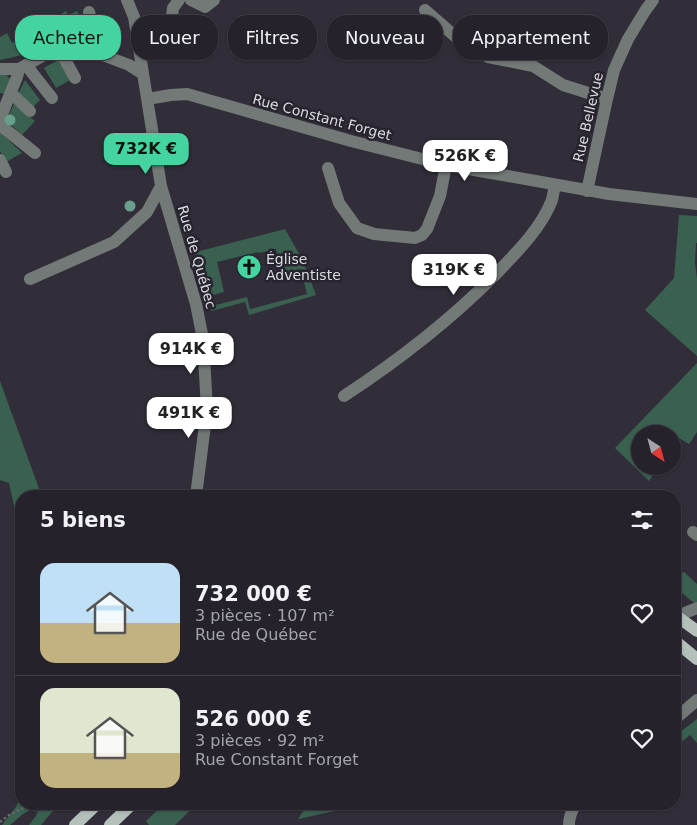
<!DOCTYPE html>
<html lang="fr">
<meta charset="utf-8">
<style>
:root{--surface:#25222b;--page:#2d2a33;--text:#f1f3f6;--muted:#a3a4a9;--line:#423f47;--accent:#43d4a0}
body{margin:0;font-family:"DejaVu Sans",sans-serif;background:var(--page);color:var(--text);height:100vh;display:flex;flex-direction:column;font-size:19px;white-space:nowrap}
*{box-sizing:border-box;margin:0}
p{font-size:16px;color:var(--muted)}
.icon{flex:none;width:28px;height:28px;fill:none;stroke:currentColor;stroke-width:2;stroke-linecap:round;stroke-linejoin:round}
.map{position:relative;flex:1;overflow:hidden}
.sheet{position:absolute;left:15px;top:490px;width:666px;height:320px;display:flex;flex-direction:column;background:var(--surface);border-radius:20px;box-shadow:0 1px 4px #0004,0 0 0 1px var(--line)}
.sheet>*{flex:none}
.banner{position:absolute;left:15px;top:15px;width:668px;height:45px;display:flex;gap:10px}
.needle{width:32px;rotate:144deg}
.tools{position:absolute;left:631px;top:425px;display:grid;gap:10px}
.tools a{display:grid;place-items:center;width:50px;height:50px;border-radius:50%;background:var(--surface);box-shadow:0 1px 4px #0004,0 0 0 1px var(--line);font-size:25px}
.price{position:absolute;translate:-50% -42px;padding:0 11px;border-radius:10px;background:#fff;color:#222;font-size:16px;line-height:32px;filter:drop-shadow(0 1px 2px #0008)}
.price::after{content:'';position:absolute;left:50%;top:30px;width:15px;height:11px;margin-left:-8px;background:inherit;clip-path:polygon(0 0,100% 0,50% 100%)}
.price.active{background:var(--accent);color:#111}
ul{padding:0;list-style:none}
li{display:flex;align-items:center;gap:15px;height:125px;padding:0 25px}
li+li{border-top:1px solid var(--line)}
li span{display:grid;place-items:center;flex:none;width:140px;height:100px;border-radius:15px;color:#555}
li>.icon{margin-inline-start:auto}
span .icon{width:60px;height:60px;fill:#fffc;stroke-width:1}
li b{font-size:21px}
h2{display:flex;justify-content:space-between;align-items:center;height:60px;padding:0 25px;font-size:21px}
.tag{padding:0 18px;border-radius:20px;background:var(--surface);box-shadow:0 1px 4px #0004,0 0 0 1px var(--line);font-size:18px;line-height:45px}
.tag.active{background:var(--accent);color:#111}
.map>svg:first-child{display:block}
.green{fill:#3a6150}
.lines{fill:none;stroke-linecap:round;stroke-linejoin:round}
.path{stroke:#696770;stroke-width:2.5;stroke-dasharray:2.5 2.5;stroke-linecap:butt}
.minor{stroke:#727976;stroke-width:12}
.major{stroke:#b4c1bb;stroke-width:12}
.tree{fill:#689f8c}
.labels{text-anchor:middle;dominant-baseline:central;stroke-width:5;stroke-linejoin:round;paint-order:stroke}
.street-label{font-size:14px;fill:#dbdae1;stroke:#27242f}
.poi-label{font-size:14px;fill:#dbdae1;stroke:#27242f;text-anchor:start}
</style>
<div class="map">
<svg width="697" height="825" viewBox="0 0 697 825">
<rect width="100%" height="100%" fill="#312e39"/>
<path class="green" d="M 66,11 L 68,15 L 77,11 L 83,21 L 82,31 L 67,32 L 58,16 Z
M 7,33 L 12,43 L 28,34 L 34,48 L 18,56 L 0,60 L 0,37 Z
M 58,60 L 72,79 L 56,88 L 44,68 Z
M 0,74 C 6,73 8,76 11,81 L 6,94 L 0,93 Z
M 25,80 L 40,100 L 32,108 L 18,94 Z
M 14,104 L 35,121 L 22,135 L 6,120 Z
M 0,132 L 22,153 L 6,162 L 0,151 Z
M 679,215 L 697,216 L 697,243 L 696,243 L 695,263 L 697,279 L 697,356 L 645,310 L 674,278 Z
M 285,229 L 302,259 L 316,295 L 249,315 L 245,302 L 211,311 L 211,308 L 212,306 L 247,297 L 250,309 L 307,294 L 301,269 L 282,274 L 276,249 L 259,253 L 258,252 L 217,262 L 224,292 L 213,295 L 206,292 L 196,252 Z
M 697,363 L 697,432 L 689,444 L 677,437 L 673,444 L 672,434 L 640,434 L 640,466 L 659,466 L 649,481 L 615,448 Z
M 0,381 L 41,494 L 63,493 L 64,496 L 21,496 L 21,538 L 9,483 L 0,480 Z
M 684,572 L 697,584 L 697,603 L 694,603 L 675,587 L 675,577 L 678,573 Z
M 697,719 L 697,743 L 690,735 L 675,747 L 675,736 Z
M 21,800 L 21,804 L 59,804 L 41,825 L 29,825 L 36,816 L 39,807 L 37,806 L 23,814 L 10,825 L 2,825 L 16,807 L 18,802 Z
M 164,804 L 197,804 L 175,825 L 149,825 L 146,821 Z
M 308,804 L 367,804 L 298,819 Z"/>
<g class="lines">
<path class="path" d="M 120,494 L 120,496
M 0,822 L 9,815 L 31,804"/>
<path class="minor" d="M 127,0 L 134,17 L 161,186 L 196,304 L 203,339 L 207,409 L 196,496
M 191,0 L 205,7 L 214,0
M 425,10 L 457,38 L 488,57 L 533,66 L 563,85 L 607,99
M 85,46 L 92,22 L 89,12
M 58,47 L 75,78
M 139,47 L 164,39 L 170,33 L 173,8 L 179,0
M 26,65 L 52,98
M 0,69 L 19,69 L 64,44 L 72,42 L 78,42 L 100,54 L 129,65 L 143,74
M 11,93 L 30,111
M 147,99 L 171,95 L 187,94 L 351,141 L 446,165 L 609,194 L 697,204
M 0,119 L 17,77 L 19,69
M 0,125 L 35,153
M 0,160 L 6,172
M 328,168 L 339,203 L 357,228 L 374,234 L 415,238 L 422,235 L 427,229 L 440,196 L 446,165
M 587,191 L 607,99 L 614,70 L 628,39 L 645,11 L 653,0
M 30,279 L 114,242 L 147,212 L 161,186
M 344,396 C 399,360 448,322 494,276 C 515,254 541,229 552,200 C 553,195 554,190 555,185
M 693,532 L 697,535
M 677,616 L 697,608
M 675,719 L 697,700
M 569,825 C 569,818 572,810 576,804"/>
<path class="major" d="M 675,615 L 697,631
M 675,641 L 697,659
M 75,825 L 97,804
M 110,825 L 132,804"/>
</g>
<g class="tree">
<circle cx="166" cy="50" r="5.5"/>
<circle cx="10" cy="120" r="5.5"/>
<circle cx="130" cy="206" r="5.5"/>
</g>
<defs>
<symbol id="church-disc" viewBox="-11 -11 22 22"><circle r="9.5" fill="#43d4a0" stroke="#27242f"/><path d="M-1.2-6h2.4v3.5h3.3v2.4h-3.3V6h-2.4V-.1h-3.3v-2.4h3.3Z" fill="#111"/></symbol>
</defs>
<g fill-rule="evenodd">
<use href="#church-disc" x="235" y="253" width="28" height="28"/>
</g>
<g class="labels">
<g class="street-label">
<text transform="translate(322 117) rotate(15)">Rue Constant Forget</text>
<text transform="translate(588 117) rotate(-77)">Rue Bellevue</text>
<text transform="translate(197 257) rotate(74)">Rue de Québec</text>
</g>
<g class="poi-label">
<text x="266" y="259">Église<tspan x="266" dy="16">Adventiste</tspan></text>
</g>
</g>
</svg>
<div class="tools">
<a><svg class="needle" viewBox="-14 -14 28 28"><path d="M0-13l5 13h-10z" fill="#e53935"/><path d="M0 13l5-13h-10z" fill="#a3a4a9"/></svg></a>
</div>
<b class="price active" style="left:146px;top:175px">732K €</b>
<b class="price" style="left:465px;top:182px">526K €</b>
<b class="price" style="left:454px;top:296px">319K €</b>
<b class="price" style="left:191px;top:375px">914K €</b>
<b class="price" style="left:189px;top:439px">491K €</b>
<div class="banner">
<a class="tag active">Acheter</a>
<a class="tag">Louer</a>
<a class="tag">Filtres</a>
<a class="tag">Nouveau</a>
<a class="tag">Appartement</a>
</div>
<section class="sheet">
<h2>5 biens<svg class="icon" aria-label="filters" viewBox="0 0 24 24"><path d="M4 7h16M4 17h16"/><circle cx="9" cy="7" r="2"/><circle cx="15" cy="17" r="2"/></svg></h2>
<ul>
<li><span style="background:linear-gradient(#bfe0f5 60%,#c2b280 0)"><svg class="icon" aria-label="home" viewBox="0 0 24 24"><path d="M3 11l9-7 9 7M6 9v11h12V9"/></svg></span><div><b>732 000 €</b><p>3 pièces · 107 m²</p><p>Rue de Québec</p></div><svg class="icon" aria-label="heart" viewBox="0 0 24 24"><path d="M12 20l-8-8c-3-5 5-10 8-4 3-6 11-1 8 4z"/></svg></li>
<li><span style="background:linear-gradient(#dfe7d0 65%,#c2b280 0)"><svg class="icon" aria-label="home" viewBox="0 0 24 24"><path d="M3 11l9-7 9 7M6 9v11h12V9"/></svg></span><div><b>526 000 €</b><p>3 pièces · 92 m²</p><p>Rue Constant Forget</p></div><svg class="icon" aria-label="heart" viewBox="0 0 24 24"><path d="M12 20l-8-8c-3-5 5-10 8-4 3-6 11-1 8 4z"/></svg></li>
</ul>
</section>
</div>
